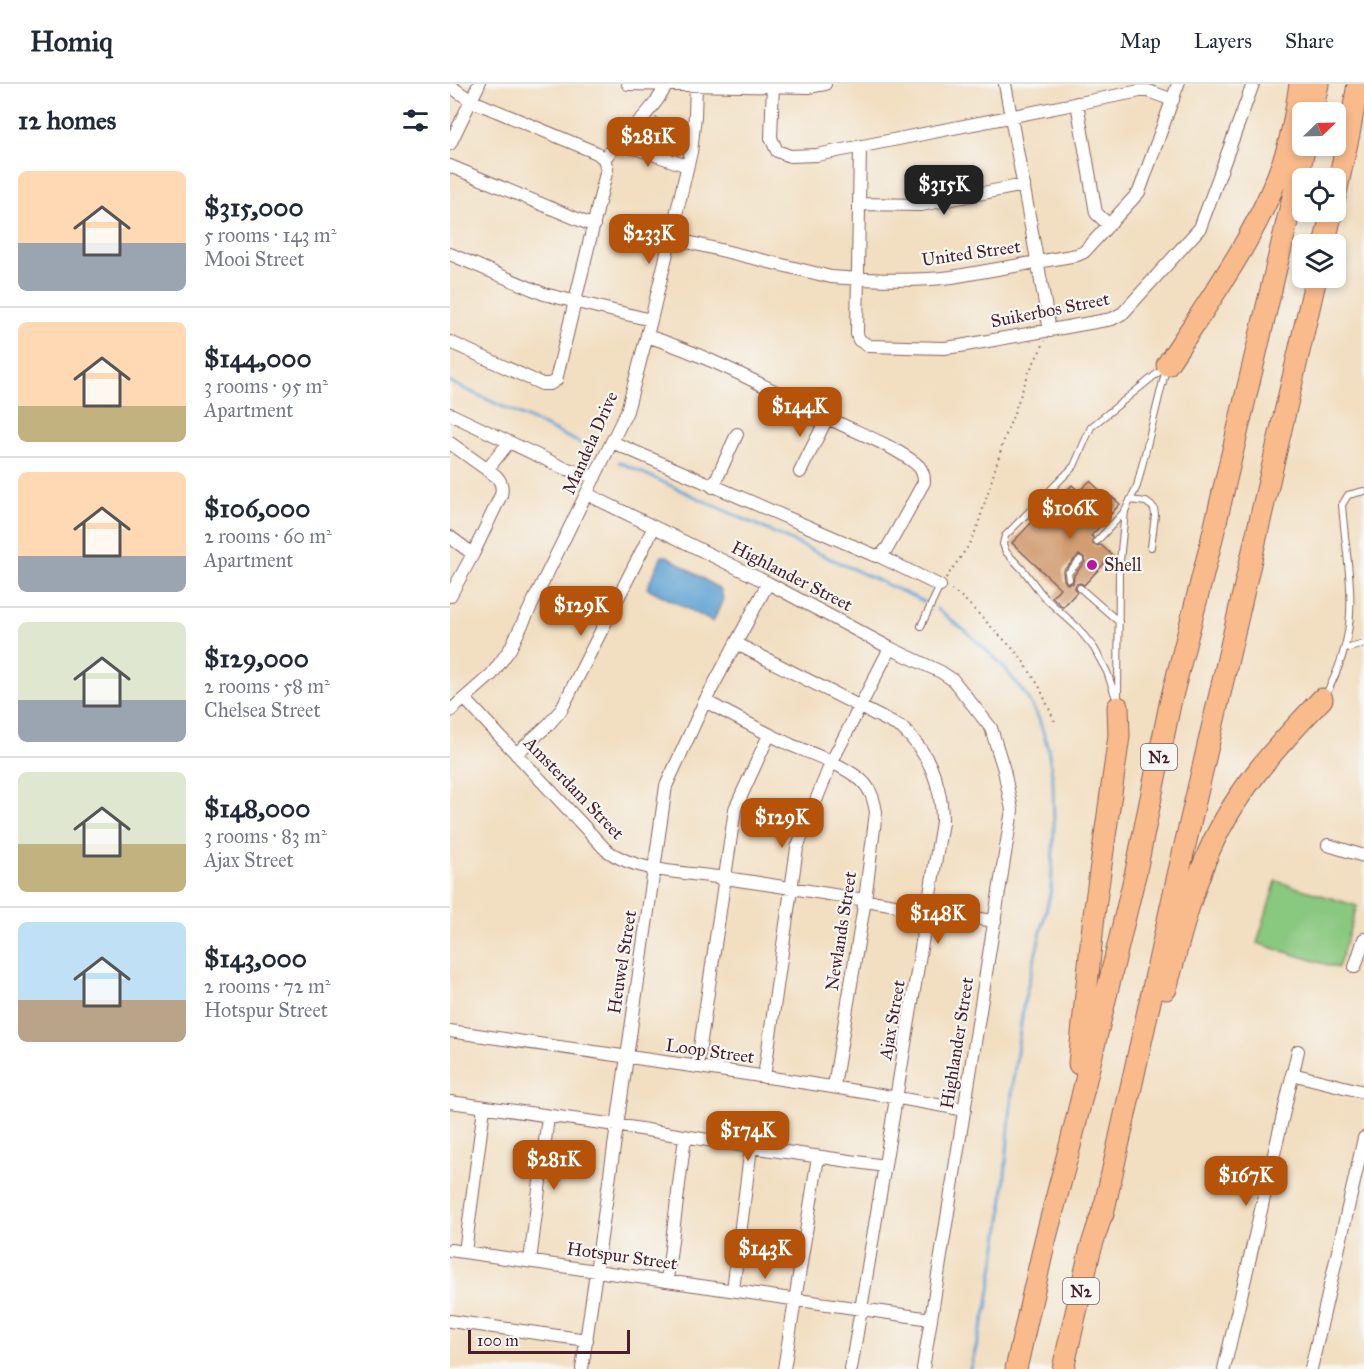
<!DOCTYPE html>
<meta charset="utf-8">
<style>
:root{--surface:#fff;--page:#f2f2f3;--text:#1f2937;--muted:#747a83;--line:#e0e1e3;--accent:#b45309}
body{margin:0;font-family:"IM FELL Great Primer",serif;background:var(--page);color:var(--text);height:100vh;display:flex;flex-direction:column;font-size:22px;white-space:nowrap}
*{box-sizing:border-box;margin:0}
p{font-size:20px;color:var(--muted)}
.icon{flex:none;width:33px;height:33px;fill:none;stroke:currentColor;stroke-width:2;stroke-linecap:round;stroke-linejoin:round}
.map{position:relative;flex:1;overflow:hidden}
.panel{display:flex;flex-direction:column;background:var(--surface);width:450px}
.panel>*{flex:none}
.needle{width:39px;rotate:67deg}
.buttons{position:absolute;left:842px;top:18px;display:grid;gap:12px}
.buttons a{display:grid;place-items:center;width:54px;height:54px;border-radius:9px;background:var(--surface);box-shadow:0 3px 9px #0003;font-size:30px}
.scale{position:absolute;left:18px;bottom:15px;width:162px;box-sizing:border-box;padding-left:6px;border:3px solid #4a1f2b;border-top:0;font-size:16px;line-height:21px;white-space:nowrap;color:#4a1f2b;-webkit-text-stroke:4px #f6f6f2;paint-order:stroke}
.price{position:absolute;translate:-50% -51px;padding:0 14px;border-radius:12px;background:var(--accent);color:#fff;font-size:20px;line-height:39px;filter:drop-shadow(0 2px 3px #0008)}
.price::after{content:'';position:absolute;left:50%;top:36px;width:18px;height:14px;margin-left:-9px;background:inherit;clip-path:polygon(0 0,100% 0,50% 100%)}
.price.active{background:#222;color:#fff}
ul{padding:0;list-style:none}
li{display:flex;align-items:center;gap:18px;height:150px;padding:0 18px}
li+li{border-top:2px solid var(--line)}
li span{display:grid;place-items:center;flex:none;width:168px;height:120px;border-radius:9px;color:#555}
li>.icon{margin-inline-start:auto}
span .icon{width:72px;height:72px;fill:#fffc;stroke-width:1}
li b{font-size:26px}
h2{display:flex;justify-content:space-between;align-items:center;height:72px;padding:0 18px;font-size:26px}
header{display:flex;align-items:center;gap:36px;box-sizing:border-box;height:84px;padding:0 30px;background:var(--surface);border-bottom:2px solid var(--line)}
header strong{font-size:28px}
nav{display:flex;gap:33px;margin-inline-start:auto;font-size:21px}
main{display:flex;flex:1;min-height:0}
.map>svg:first-child{display:block}
.green{fill:#89c87f;stroke:#6a7455;stroke-width:1.5}
.water{fill:#5fa2d3;stroke:#54607f;stroke-width:1.5}
.lines{fill:none;stroke-linecap:round;stroke-linejoin:round}
.stream{stroke:#5fa2d3;stroke-width:3}
.building{fill:#d19d72;fill-rule:evenodd}
.lane-casing{stroke:#85625f;stroke-width:8}
.street-casing{stroke:#85625f;stroke-width:14}
.highway-casing{stroke:#85625f;stroke-width:23}
.path{stroke:#85625f;stroke-width:2;stroke-dasharray:1.5 4.5;stroke-linecap:butt}
.lane{stroke:#fff;stroke-width:6}
.street{stroke:#fff;stroke-width:12}
.highway{stroke:#fabb8c;stroke-width:21}
.poi-dot{fill:#b5179e;stroke:#f6f6f2;stroke-width:2}
.labels{text-anchor:middle;dominant-baseline:central;stroke-width:4.5;stroke-linejoin:round;paint-order:stroke}
.shield{fill:#f6f6f2;stroke:#7e6067;stroke-width:1.5}
.shield-label{font-size:16px;font-weight:bold;fill:#4a1f2b}
.street-label{font-size:18px;fill:#4a1f2b;stroke:#f6f6f2}
.poi-label{font-size:18px;fill:#4a1f2b;stroke:#f6f6f2;text-anchor:start}
</style>
<header>
<strong>Homiq</strong>
<nav><a>Map</a><a>Layers</a><a>Share</a></nav>
</header>
<main>
<section class="panel">
<h2>12 homes<svg class="icon" aria-label="filters" viewBox="0 0 24 24"><path d="M4 7h16M4 17h16"/><circle cx="9" cy="7" r="2"/><circle cx="15" cy="17" r="2"/></svg></h2>
<ul>
<li><span style="background:linear-gradient(#ffd9b3 60%,#9aa5b1 0)"><svg class="icon" aria-label="home" viewBox="0 0 24 24"><path d="M3 11l9-7 9 7M6 9v11h12V9"/></svg></span><div><b>$315,000</b><p>5 rooms · 143 m²</p><p>Mooi Street</p></div></li>
<li><span style="background:linear-gradient(#ffd9b3 70%,#c2b280 0)"><svg class="icon" aria-label="home" viewBox="0 0 24 24"><path d="M3 11l9-7 9 7M6 9v11h12V9"/></svg></span><div><b>$144,000</b><p>3 rooms · 95 m²</p><p>Apartment</p></div></li>
<li><span style="background:linear-gradient(#ffd9b3 70%,#9aa5b1 0)"><svg class="icon" aria-label="home" viewBox="0 0 24 24"><path d="M3 11l9-7 9 7M6 9v11h12V9"/></svg></span><div><b>$106,000</b><p>2 rooms · 60 m²</p><p>Apartment</p></div></li>
<li><span style="background:linear-gradient(#dfe7d0 65%,#9aa5b1 0)"><svg class="icon" aria-label="home" viewBox="0 0 24 24"><path d="M3 11l9-7 9 7M6 9v11h12V9"/></svg></span><div><b>$129,000</b><p>2 rooms · 58 m²</p><p>Chelsea Street</p></div></li>
<li><span style="background:linear-gradient(#dfe7d0 60%,#c2b280 0)"><svg class="icon" aria-label="home" viewBox="0 0 24 24"><path d="M3 11l9-7 9 7M6 9v11h12V9"/></svg></span><div><b>$148,000</b><p>3 rooms · 83 m²</p><p>Ajax Street</p></div></li>
<li><span style="background:linear-gradient(#bfe0f5 65%,#b9a48a 0)"><svg class="icon" aria-label="home" viewBox="0 0 24 24"><path d="M3 11l9-7 9 7M6 9v11h12V9"/></svg></span><div><b>$143,000</b><p>2 rooms · 72 m²</p><p>Hotspur Street</p></div></li>
</ul>
</section>
<div class="map">
<svg width="914" height="1285" viewBox="0 0 914 1285">
<rect width="100%" height="100%" fill="#f6f6f2"/>
<filter id="ink" filterUnits="userSpaceOnUse"><feTurbulence type="fractalNoise" baseFrequency=".0167" numOctaves="2"/><feDisplacementMap in="SourceGraphic" scale="12" xChannelSelector="R" yChannelSelector="G"/><feConvolveMatrix kernelMatrix="1 2 1 2 8 2 1 2 1" color-interpolation-filters="sRGB"/></filter>
<filter id="wash" filterUnits="userSpaceOnUse"><feTurbulence type="fractalNoise" baseFrequency=".008" numOctaves="4" result="noise"/><feDisplacementMap in="SourceGraphic" scale="24" xChannelSelector="R" yChannelSelector="G"/><feGaussianBlur stdDeviation="1.35" result="paint"/><feColorMatrix in="noise" values="0 0 0 0 0 0 0 0 0 0 0 0 0 0 0 0 0 1.4 0 .05"/><feComposite in="paint" operator="in"/></filter>
<g filter="url(#wash)">
<rect width="100%" height="100%" fill="#f2dec0"/>
<path class="green" d="M 826,797 L 907,822 L 888,884 L 807,859 Z"/>
<path class="water" d="M 212,472 L 217,472 L 271,506 L 273,515 L 263,538 L 197,504 Z"/>
<g class="lines">
<path class="stream" d="M 0,298 L 143,365
M 169,378 L 475,518
M 487,525 L 518,549 L 552,581 L 576,611 L 589,635 L 598,664 L 603,697 L 604,746 L 601,806 L 574,918 L 563,997 L 551,1137 L 537,1224 L 520,1285"/>
</g>
<g id="blocks">
<path class="building" d="M 640,397 L 660,416 L 662,413 L 670,420 L 641,452 L 643,453 L 643,460 L 646,462 L 651,461 L 662,471 L 634,501 L 630,499 L 626,500 L 625,504 L 627,508 L 613,523 L 602,513 L 610,504 L 562,459 L 583,437 L 590,445 L 614,420 L 609,415 L 622,401 L 629,407 ZM 629,471 L 634,473 L 635,478 L 624,491 L 623,499 L 617,500 L 614,496 L 613,487 Z"/>
</g>
</g>
<g filter="url(#ink)">
<use href="#blocks" fill-opacity="0" stroke="#85625f" stroke-width="1.5"/>
<g class="lines">
<defs>
<path id="lane" d="M 680,416 L 696,418 L 704,424 L 705,431 L 701,463
M 647,457 L 675,427
M 619,495 L 618,489 L 630,476
M 630,504 L 669,538
M 471,542 L 490,502
M 899,564 L 914,560
M 875,612 C 914,541 898,497 892,421 L 898,411 L 914,407
M 668,614 L 669,487 L 675,427 L 687,402 L 716,285
M 668,620 L 657,588 L 644,564 L 627,543 L 594,513 L 574,487 L 556,468 L 553,460 L 555,452 L 624,382 L 641,343 L 714,284"/>
<path id="street" d="M 178,0 L 358,3 L 375,0
M 323,0 L 321,54 L 327,67 L 340,72 L 367,71 L 690,7 L 698,7 L 723,16
M 555,0 L 600,247
M 0,2 L 20,16 L 147,69 L 154,75 L 157,85 L 106,296 L 100,300 L 92,300 L 0,258
M 627,19 L 646,129 L 659,141
M 0,60 L 29,0
M 166,60 L 188,65 L 237,82
M 410,62 L 407,250 L 409,256 L 419,262 L 494,264 L 510,262 L 662,235 L 673,229 L 750,144 L 803,0
M 154,75 C 175,50 201,30 216,2
M 0,82 L 144,142
M 409,120 L 471,121 L 574,101
M 221,154 L 381,193 C 421,196 462,198 502,193 L 627,171 L 634,168 L 689,108 L 728,0
M 0,170 L 94,210 L 201,236
M 0,330 L 114,384 L 145,393
M 162,358 L 426,472 L 433,469 L 438,463 L 474,398 C 474,390 472,384 465,379 C 439,359 405,348 376,333 C 317,304 260,272 197,252
M 0,359 L 46,392 C 51,397 53,403 51,411 L 23,470 L 0,512
M 37,386 L 59,358
M 350,388 L 377,334
M 263,403 L 287,350
M 137,410 L 318,499 L 440,564 L 491,588 L 503,596 L 541,644 L 554,686 L 562,726 L 473,1285
M 0,453 L 23,470
M 429,472 L 490,502
M 287,560 L 452,644 C 479,669 492,701 492,738 L 401,1285
M 15,615 L 156,766 C 188,789 237,788 275,794 C 365,807 455,823 545,837
M 255,617 C 283,632 312,647 341,661 C 363,670 393,681 411,696 C 421,705 424,716 426,728 L 415,816 L 384,1002
M 0,627 L 42,590 L 60,565 L 177,327 L 201,236 L 241,68 L 245,32 L 246,0
M 66,670 L 98,641 L 111,626 L 204,443
M 878,761 L 914,772
M 905,883 L 914,855
M 0,947 C 172,973 344,994 515,1026
M 247,983 L 285,725 L 319,651
M 842,990 L 914,1008
M 314,993 L 347,764 L 381,679 L 440,564
M 0,1018 L 166,1041 L 301,1063 L 435,1082
M 0,1166 L 481,1235
M 15,1168 L 34,1024
M 80,1177 L 98,1033
M 217,1196 L 235,1053
M 283,1206 L 301,1063
M 0,1237 L 137,1256
M 132,1285 L 216,702 L 255,617 L 318,499
M 334,1285 L 368,1073
M 774,1285 L 848,967
M 861,1285 L 914,1054"/>
<path id="highway" d="M 862,28 L 868,0
M 885,113 L 899,50 L 908,0
M 874,160 L 882,128
M 717,281 C 761,214 809,149 835,72 C 843,50 846,24 850,0
M 716,905 C 728,862 738,818 755,777 C 780,713 825,664 872,615
M 629,980 L 644,831 L 669,652 L 668,623
M 653,1130 L 726,800 L 866,194
M 566,1285 L 595,1157 L 621,1058 L 686,787 L 720,620 L 760,463 L 855,62
M 613,1285 L 640,1167 L 656,1117"/>
</defs>
<use href="#lane" class="lane-casing"/>
<use href="#street" class="street-casing"/>
<use href="#highway" class="highway-casing"/>
<path class="path" d="M 206,33 L 222,66
M 496,494 L 517,464 L 527,444 L 553,359 L 579,288 L 595,257
M 501,506 L 513,514 L 569,571 L 589,602 L 606,640"/>
<use href="#lane" class="lane"/>
<use href="#street" class="street"/>
<use href="#highway" class="highway"/>
</g>
</g>
<circle class="poi-dot" cx="642" cy="481" r="6"/>
<g class="labels">
<g class="shield">
<rect x="691" y="660" width="36" height="26" rx="4.5"/>
<rect x="613" y="1194" width="36" height="26" rx="4.5"/>
</g>
<g class="shield-label">
<text x="709" y="673">N2</text>
<text x="631" y="1207">N2</text>
</g>
<g class="street-label">
<text transform="translate(521 169) rotate(-8)">United Street</text>
<text transform="translate(600 226) rotate(-11)">Suikerbos Street</text>
<text transform="translate(140 359) rotate(-66)">Mandela Drive</text>
<text transform="translate(342 492) rotate(27)">Highlander Street</text>
<text transform="translate(124 704) rotate(46)">Amsterdam Street</text>
<text transform="translate(391 847) rotate(-81)">Newlands Street</text>
<text transform="translate(172 878) rotate(-81)">Heuwel Street</text>
<text transform="translate(442 936) rotate(-80)">Ajax Street</text>
<text transform="translate(507 959) rotate(-81)">Highlander Street</text>
<text transform="translate(260 967) rotate(8)">Loop Street</text>
<text transform="translate(172 1172) rotate(8)">Hotspur Street</text>
</g>
<g class="poi-label">
<text x="654" y="481">Shell</text>
</g>
</g>
</svg>
<div class="buttons">
<a><svg class="needle" viewBox="-14 -14 28 28"><path d="M0-13l5 13h-10z" fill="#e53935"/><path d="M0 13l5-13h-10z" fill="#747a83"/></svg></a>
<a><svg class="icon" aria-label="locate" viewBox="0 0 24 24"><circle cx="12" cy="12" r="6"/><path d="M12 2v4M12 18v4M2 12h4M18 12h4"/></svg></a>
<a><svg class="icon" aria-label="layers" viewBox="0 0 24 24"><path d="M12 4l9 5-9 5-9-5zM3 14l9 5 9-5"/></svg></a>
</div>
<div class="scale">100 m</div>
<b class="price" style="left:198px;top:84px">$281K</b>
<b class="price active" style="left:494px;top:132px">$315K</b>
<b class="price" style="left:199px;top:181px">$233K</b>
<b class="price" style="left:350px;top:354px">$144K</b>
<b class="price" style="left:620px;top:456px">$106K</b>
<b class="price" style="left:131px;top:553px">$129K</b>
<b class="price" style="left:332px;top:765px">$129K</b>
<b class="price" style="left:488px;top:861px">$148K</b>
<b class="price" style="left:298px;top:1078px">$174K</b>
<b class="price" style="left:104px;top:1107px">$281K</b>
<b class="price" style="left:796px;top:1123px">$167K</b>
<b class="price" style="left:315px;top:1196px">$143K</b>
</div>
</main>
